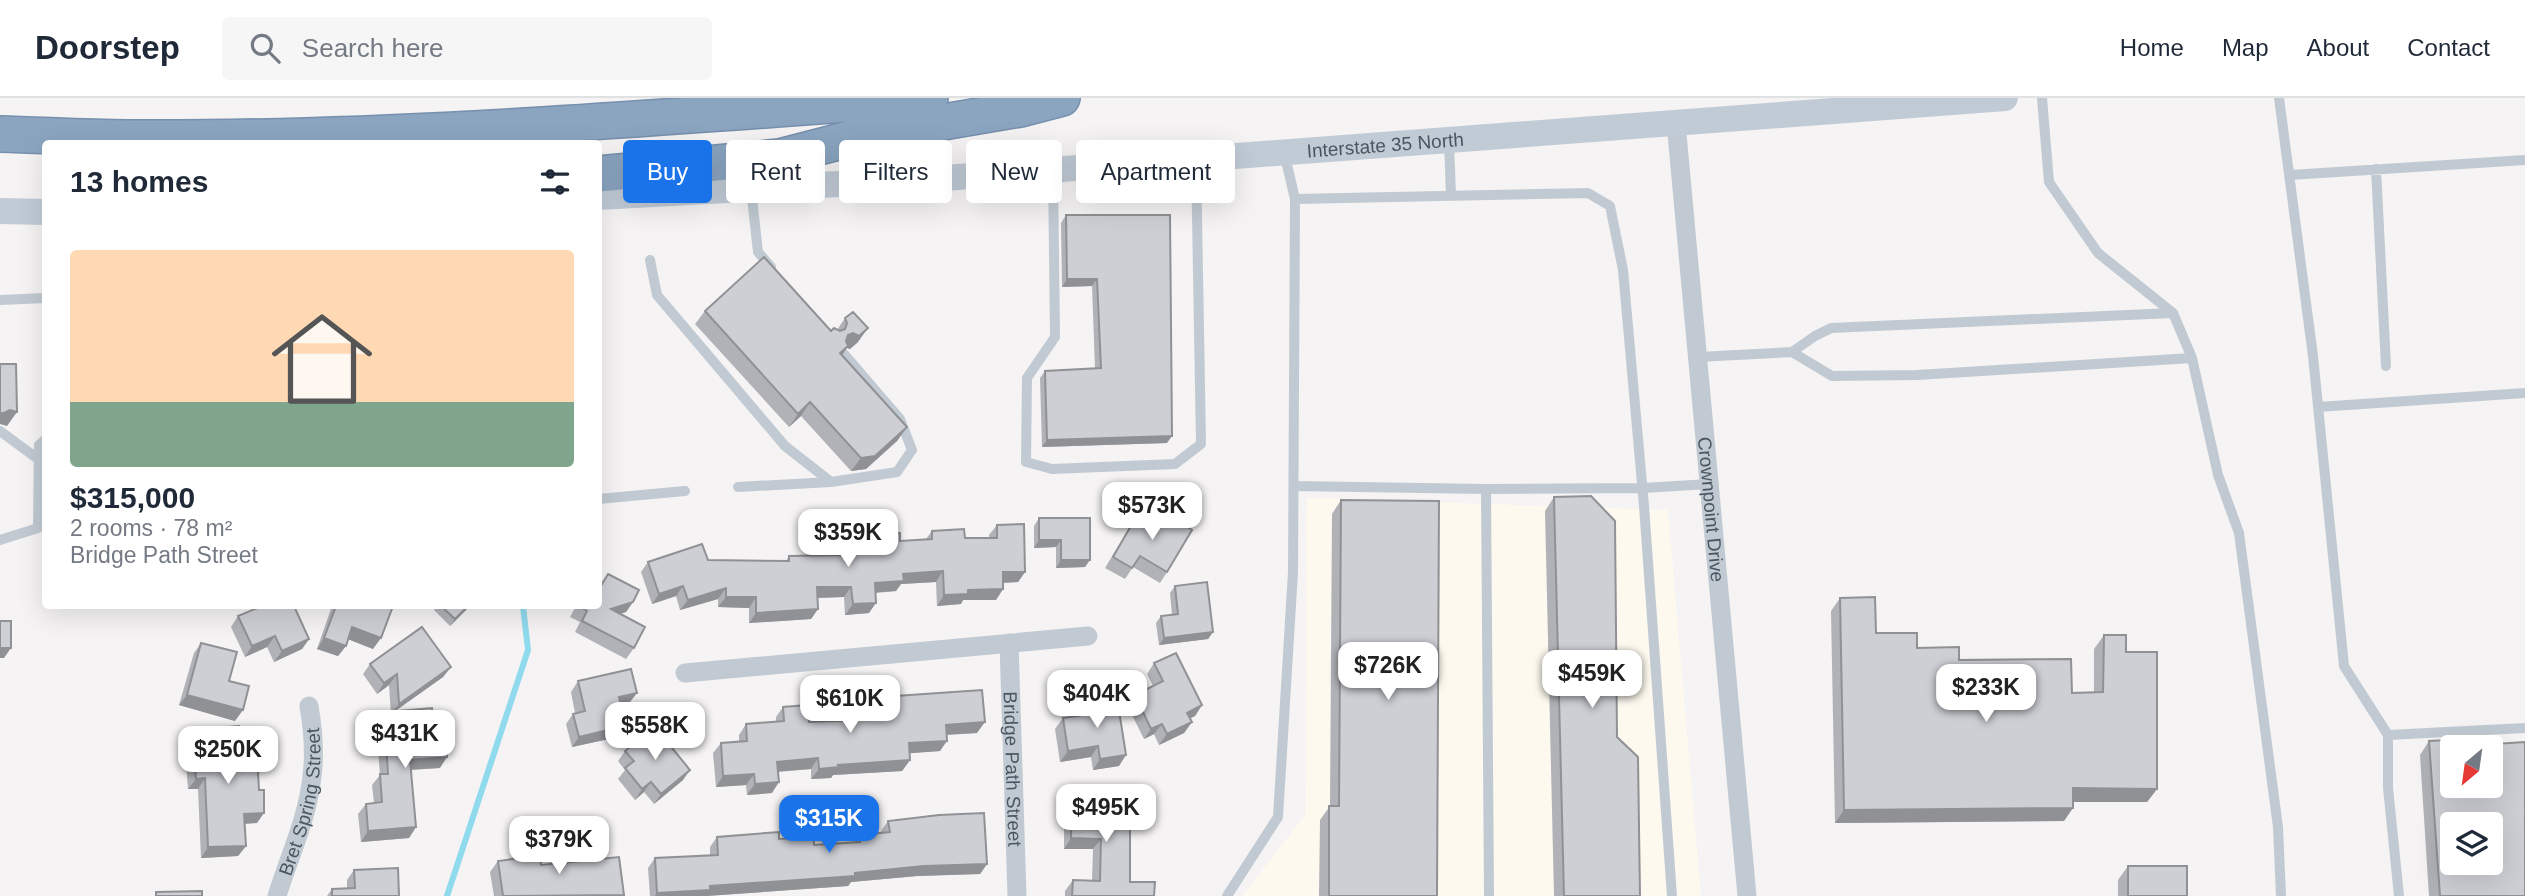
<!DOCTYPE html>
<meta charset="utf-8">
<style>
:root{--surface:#fff;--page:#f6f6f7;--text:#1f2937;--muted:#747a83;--line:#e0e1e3;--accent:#1a73e8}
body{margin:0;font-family:Arial,sans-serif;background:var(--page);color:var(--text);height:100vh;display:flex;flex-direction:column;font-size:26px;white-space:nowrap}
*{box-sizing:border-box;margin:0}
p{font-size:23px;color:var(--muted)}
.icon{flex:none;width:38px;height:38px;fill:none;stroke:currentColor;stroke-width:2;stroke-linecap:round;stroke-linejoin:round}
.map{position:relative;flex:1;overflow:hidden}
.drawer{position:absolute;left:42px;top:42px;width:560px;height:469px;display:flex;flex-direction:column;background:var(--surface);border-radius:7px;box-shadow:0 7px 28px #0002}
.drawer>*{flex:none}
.banner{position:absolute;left:623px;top:42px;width:665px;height:63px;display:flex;gap:14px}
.needle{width:46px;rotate:209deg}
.controls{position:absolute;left:2440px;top:637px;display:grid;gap:14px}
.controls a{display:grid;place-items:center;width:63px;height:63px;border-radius:7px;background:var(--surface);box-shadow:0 7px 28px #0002;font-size:35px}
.price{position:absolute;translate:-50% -60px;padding:0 16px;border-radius:14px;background:#fff;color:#222;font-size:23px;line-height:46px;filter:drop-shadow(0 2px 4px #0008)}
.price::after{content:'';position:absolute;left:50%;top:42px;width:21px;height:16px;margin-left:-10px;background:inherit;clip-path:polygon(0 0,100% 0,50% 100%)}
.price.on{background:var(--accent);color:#fff}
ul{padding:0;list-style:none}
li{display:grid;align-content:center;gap:14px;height:371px;padding:0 28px}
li+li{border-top:2px solid var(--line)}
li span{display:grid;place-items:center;height:217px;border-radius:7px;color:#555}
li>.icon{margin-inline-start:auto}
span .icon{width:126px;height:126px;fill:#fffc;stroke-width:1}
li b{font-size:30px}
h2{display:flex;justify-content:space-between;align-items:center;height:84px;padding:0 28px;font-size:30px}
.chip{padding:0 24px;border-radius:7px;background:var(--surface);box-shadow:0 7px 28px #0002;font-size:24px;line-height:63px}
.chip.on{background:var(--accent);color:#fff}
header{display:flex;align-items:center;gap:42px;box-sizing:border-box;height:98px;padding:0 35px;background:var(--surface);border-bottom:2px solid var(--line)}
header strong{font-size:33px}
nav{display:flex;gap:38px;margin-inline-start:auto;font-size:24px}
.search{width:490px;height:63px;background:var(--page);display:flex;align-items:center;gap:18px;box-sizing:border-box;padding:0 24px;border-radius:7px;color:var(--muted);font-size:26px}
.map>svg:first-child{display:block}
.commercial{fill:#fdf9ef}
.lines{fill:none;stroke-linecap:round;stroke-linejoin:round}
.stream{stroke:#90daee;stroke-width:6}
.motorway-casing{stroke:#7690ad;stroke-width:38}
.service{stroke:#c1cad2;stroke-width:10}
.minor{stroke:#c1cad2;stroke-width:19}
.secondary{stroke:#c1cbd6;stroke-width:26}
.motorway{stroke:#8ba5c1;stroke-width:35}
.wall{fill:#b0b2b7}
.shaded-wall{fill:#909195}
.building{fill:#cdcfd5;stroke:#909195;stroke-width:2;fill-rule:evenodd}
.labels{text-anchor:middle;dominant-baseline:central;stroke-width:5;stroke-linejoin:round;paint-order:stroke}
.street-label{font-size:19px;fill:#4a5661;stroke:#fff}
</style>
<header>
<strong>Doorstep</strong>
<div class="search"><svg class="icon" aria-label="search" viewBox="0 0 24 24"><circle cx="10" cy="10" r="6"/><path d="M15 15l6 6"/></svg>Search here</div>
<nav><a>Home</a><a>Map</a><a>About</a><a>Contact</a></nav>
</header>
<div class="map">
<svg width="2525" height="798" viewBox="0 0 2525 798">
<rect width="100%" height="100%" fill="#f5f3f3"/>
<path class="commercial" d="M 1307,400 L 1668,412 L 1701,798 L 1242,798 L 1305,717 Z"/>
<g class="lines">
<path class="stream" d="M 447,798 L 528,552 L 523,508"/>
<defs>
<path id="motorway" d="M 0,36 C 42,37 85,40 127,40 C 395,42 663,19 930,0
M 598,76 L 780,59 L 861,38 L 1020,11 L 1062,0"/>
</defs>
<use href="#motorway" class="motorway-casing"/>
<path class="service" d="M 2042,0 L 2049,84 L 2098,155 L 2173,215 L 2192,260 L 2218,377 L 2239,435 L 2278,729 L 2281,798
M 2279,0 L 2313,258 L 2344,568 L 2388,637 L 2388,690 L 2399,798
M 1449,42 L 1451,98
M 1284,54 L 1295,101
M 2376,71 L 2386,268
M 1053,74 L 1055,239 L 1027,280 L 1026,364 L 1052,371 L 1175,366 L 1201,346 L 1196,61
M 2290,77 L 2525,62
M 751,91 L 758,154 L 771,169
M 650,162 L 657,197 L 785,348 L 831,384
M 0,202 L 46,200
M 1792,254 L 1832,278 L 1917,277 L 2192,260
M 1698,259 L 1792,254 L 1815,238 L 1831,230 L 2173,215
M 2318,309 L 2525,295
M 0,333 L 38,361
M 1294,388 L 1486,391
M 738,389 L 831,384 L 897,374 L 912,352 L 900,321 L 844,256
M 598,401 L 685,393
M 0,442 L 38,430 L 39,347 L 46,341
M 2388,637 L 2525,630
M 1227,798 L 1278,719 L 1293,474 L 1295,101 L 1588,95 L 1610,108 L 1623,172 L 1644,408 L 1672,798
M 1489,798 L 1486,391 L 1643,390 L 1709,386"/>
<g class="minor">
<path id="s1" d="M 1676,25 L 1747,798"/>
<path id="s2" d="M 1009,545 L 1017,798"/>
<path d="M 685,575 L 1088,538"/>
<path id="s3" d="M 277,798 C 289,759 308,719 312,678 C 315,655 313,631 309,608"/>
</g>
<g class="secondary">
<path id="s4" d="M 598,99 L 931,81 L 2005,0"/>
<path d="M 0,113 L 46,114"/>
</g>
<use href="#motorway" class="motorway"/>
</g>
<path class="wall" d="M 1066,117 L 1170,117 L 1167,345 L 1042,349 L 1040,280 L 1045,273 L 1095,270 L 1092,188 L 1062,189 L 1061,125 Z
M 705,213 L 831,233 L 837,232 L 845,220 L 858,244 L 850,251 L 847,250 L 842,257 L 907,329 L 897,343 L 866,371 L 851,373 L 801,318 L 789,329 L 695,226 Z
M 1554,399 L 1617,639 L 1640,798 L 1554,798 L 1545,413 Z
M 1341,402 L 1437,798 L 1319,798 L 1320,722 L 1330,708 L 1332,416 Z
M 1140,412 L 1167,428 L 1173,420 L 1167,474 L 1160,485 L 1133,469 L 1125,481 L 1105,470 Z
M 1039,420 L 1090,420 L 1085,469 L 1056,470 L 1056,449 L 1034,450 L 1034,428 Z
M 997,427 L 1025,474 L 1018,484 L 1003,485 L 1003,491 L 996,502 L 963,502 L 961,506 L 937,508 L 936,484 L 901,486 L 896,493 L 876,495 L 869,515 L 845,517 L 844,499 L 818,500 L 818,511 L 811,521 L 749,525 L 749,510 L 718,509 L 718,501 L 680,512 L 676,498 L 652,506 L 641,474 L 648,464 L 786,463 L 789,458 L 845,457 L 848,452 L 869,450 L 869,448 L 876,437 L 900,443 L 926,441 L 932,433 L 965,440 L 989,440 L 989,437 Z
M 608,476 L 633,504 L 626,514 L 620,516 L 634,550 L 626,561 L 575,534 L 580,524 L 570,519 L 576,508 L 598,508 L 598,489 Z
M 1175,488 L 1213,534 L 1208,541 L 1159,547 L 1156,525 L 1161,518 L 1172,517 L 1170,495 Z
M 1840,500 L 1876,535 L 1917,550 L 2072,595 L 2094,595 L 2094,551 L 2104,537 L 2126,554 L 2157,691 L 2147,704 L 2073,704 L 2064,723 L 1835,725 L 1831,513 Z
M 332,508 L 393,508 L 373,551 L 348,541 L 346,548 L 338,558 L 317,551 Z
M 437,508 L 470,508 L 450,528 L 434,512 Z
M 238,518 L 309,541 L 302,551 L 274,564 L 267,549 L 245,559 L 231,529 Z
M 201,545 L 229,583 L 235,623 L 179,607 L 194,555 Z
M 1154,565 L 1202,607 L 1195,618 L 1190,620 L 1192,624 L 1184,635 L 1159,647 L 1154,636 L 1144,641 L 1127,607 L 1135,597 L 1153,588 L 1147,576 Z
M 370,566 L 451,569 L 443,579 L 391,616 L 389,587 L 377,596 L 363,576 Z
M 578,583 L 637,595 L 629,605 L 620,607 L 618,639 L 572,649 L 566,626 L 573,616 L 575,615 L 571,594 Z
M 881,599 L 977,635 L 947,637 L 940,653 L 909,655 L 910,662 L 902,673 L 833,677 L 831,680 L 811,681 L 811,671 L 778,674 L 772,695 L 747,697 L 746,687 L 716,689 L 713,655 L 721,645 L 739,644 L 739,637 L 746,626 L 776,624 L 776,619 L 783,609 L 809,624 L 874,621 L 873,609 Z
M 1089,604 L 1119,668 L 1093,672 L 1091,659 L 1060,664 L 1055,631 L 1063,620 L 1082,617 L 1082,615 Z
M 399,613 L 434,633 L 440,670 L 411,672 L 416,729 L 409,740 L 361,744 L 358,716 L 366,706 L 374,705 L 372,687 L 380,677 L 378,653 L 386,643 L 393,642 L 392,623 Z
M 202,631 L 241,657 L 257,725 L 245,726 L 246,748 L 238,758 L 201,760 L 198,691 L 188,691 L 186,665 L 194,655 L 195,655 L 195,642 Z
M 2429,643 L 2448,649 L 2525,798 L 2429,798 L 2420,657 Z
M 625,653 L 683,682 L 654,706 L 644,694 L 635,702 L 618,681 L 625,672 L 618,663 Z
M 1077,688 L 1115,713 L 1130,784 L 1154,798 L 1065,798 L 1065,793 L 1073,782 L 1092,783 L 1093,751 L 1064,751 L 1064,721 L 1070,714 L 1070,699 Z
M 888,723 L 987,766 L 980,776 L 917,778 L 851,784 L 848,788 L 706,798 L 650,798 L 648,770 L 655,760 L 710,757 L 710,749 L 717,739 L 779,741 L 814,747 L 855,744 L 859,737 L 882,735 L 881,733 Z
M 519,750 L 541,767 L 624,797 L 494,798 L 490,774 L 498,763 L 512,760 Z
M 2128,768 L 2187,798 L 2118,798 L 2118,782 Z
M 354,772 L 399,798 L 327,798 L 332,791 L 347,790 L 347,782 Z"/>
<path class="shaded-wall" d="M 1067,181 L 1097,181 L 1092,188 L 1062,189 Z
M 868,230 L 858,244 L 850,251 L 847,250 L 839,261 L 830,269 L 843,249 L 848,237 Z
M 810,304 L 801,318 L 789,329 L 798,316 Z
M 10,312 L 17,314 L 7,328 L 0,326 L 0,315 Z
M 907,329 L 897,343 L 866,371 L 851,373 L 861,360 Z
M 1172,338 L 1167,345 L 1042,349 L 1047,342 Z
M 1039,442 L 1061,442 L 1056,449 L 1034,450 Z
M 1061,462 L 1090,462 L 1085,469 L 1056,470 Z
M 943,473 L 936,484 L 901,486 L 896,493 L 867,495 L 875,485 L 903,476 Z
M 1003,474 L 1025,474 L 1018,484 L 996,485 Z
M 683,488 L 676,498 L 652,506 L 659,496 Z
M 817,489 L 851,489 L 844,499 L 810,500 Z
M 726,490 L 718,501 L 680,512 L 688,502 Z
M 1003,491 L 996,502 L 963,502 L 961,506 L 937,508 L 944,497 L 968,492 Z
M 726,499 L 756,499 L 749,510 L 718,509 Z
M 633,504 L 626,514 L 603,522 L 611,511 Z
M 876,505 L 869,515 L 845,517 L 853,506 Z
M 468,508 L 470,508 L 450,528 L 455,521 Z
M 818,511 L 811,521 L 749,525 L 756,515 Z
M 352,529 L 381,540 L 373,551 L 345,540 Z
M 1213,534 L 1208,541 L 1159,547 L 1164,540 Z
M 275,538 L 267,549 L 245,559 L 252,548 Z
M 324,540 L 346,548 L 338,558 L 317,551 Z
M 309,541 L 302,551 L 274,564 L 282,553 Z
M 0,550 L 11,550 L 4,560 L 0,560 Z
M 451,569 L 443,579 L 391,616 L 399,606 Z
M 397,576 L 389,587 L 377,596 L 384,585 Z
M 637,595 L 629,605 L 611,609 L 619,599 Z
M 187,597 L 243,612 L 235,623 L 179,607 Z
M 1202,607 L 1195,618 L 1179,626 L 1187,615 Z
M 985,624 L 977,635 L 939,637 L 946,627 Z
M 1192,624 L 1184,635 L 1159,647 L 1167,636 Z
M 1162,626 L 1154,636 L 1144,641 L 1151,631 Z
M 625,628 L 618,639 L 572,649 L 579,639 Z
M 947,643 L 940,653 L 901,656 L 909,645 Z
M 1098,648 L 1091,659 L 1060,664 L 1068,653 Z
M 1126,657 L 1119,668 L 1093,672 L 1100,661 Z
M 447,659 L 440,670 L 402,672 L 410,662 Z
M 818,660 L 811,671 L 770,674 L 777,664 Z
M 910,662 L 902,673 L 833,677 L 831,680 L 811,681 L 819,671 L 838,667 Z
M 690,672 L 683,682 L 654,706 L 661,696 Z
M 754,676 L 746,687 L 716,689 L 723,678 Z
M 205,680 L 198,691 L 188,691 L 196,681 Z
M 651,684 L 644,694 L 635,702 L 642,691 Z
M 779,684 L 772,695 L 747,697 L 755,686 Z
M 2073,690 L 2157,691 L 2147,704 L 2064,704 Z
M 2073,710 L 2064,723 L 1835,725 L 1844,712 Z
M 264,715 L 257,725 L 237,726 L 244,716 Z
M 416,729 L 409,740 L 361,744 L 368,733 Z
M 1071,740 L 1101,741 L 1093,751 L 1064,751 Z
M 246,748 L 238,758 L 201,760 L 208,749 Z
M 987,766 L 980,776 L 917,778 L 851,784 L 848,788 L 706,798 L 655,798 L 657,795 L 710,788 L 924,768 Z"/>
<path class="building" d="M 1066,117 L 1170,117 L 1172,338 L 1047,342 L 1045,273 L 1101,270 L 1097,181 L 1067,181 Z
M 764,159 L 831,233 L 834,230 L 840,233 L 845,231 L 847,225 L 845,220 L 853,214 L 868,230 L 859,238 L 853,235 L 848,237 L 846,243 L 848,248 L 840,255 L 907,329 L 875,358 L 861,360 L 810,304 L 798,316 L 705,213 Z
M 0,266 L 16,266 L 17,314 L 10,312 L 4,315 L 0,315 Z
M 1591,398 L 1615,423 L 1617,639 L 1638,659 L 1640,798 L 1564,798 L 1554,399 Z
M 1341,402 L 1439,403 L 1437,798 L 1329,798 L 1329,708 L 1339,708 Z
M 1140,412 L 1168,428 L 1173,420 L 1192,432 L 1167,474 L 1140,458 L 1132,470 L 1113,459 Z
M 1039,420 L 1090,420 L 1090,462 L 1061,462 L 1061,442 L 1039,442 Z
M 1024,426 L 1025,474 L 1003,474 L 1003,491 L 968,492 L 968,496 L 944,497 L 943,473 L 903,476 L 904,483 L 875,485 L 876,505 L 853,506 L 851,489 L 817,489 L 818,511 L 756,515 L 756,499 L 726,499 L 726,490 L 688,502 L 683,488 L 659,496 L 648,464 L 702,446 L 708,462 L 789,463 L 789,458 L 848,457 L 848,452 L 877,450 L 876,437 L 900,435 L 900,443 L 932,441 L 932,433 L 964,431 L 965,440 L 997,440 L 997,427 Z
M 608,476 L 639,492 L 633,504 L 611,511 L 645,529 L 634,550 L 582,523 L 587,513 L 578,508 L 598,508 L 598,493 Z
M 1207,484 L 1213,534 L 1164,540 L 1161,518 L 1178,516 L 1175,488 Z
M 1875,499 L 1876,535 L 1917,535 L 1917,550 L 1959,549 L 1959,562 L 2071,561 L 2072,595 L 2103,594 L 2104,537 L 2126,537 L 2126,554 L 2157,554 L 2157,691 L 2073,690 L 2073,710 L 1844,712 L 1840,500 Z
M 262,508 L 294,508 L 309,541 L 282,553 L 275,538 L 252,548 L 238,518 Z
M 336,508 L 393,508 L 381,540 L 352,529 L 346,548 L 324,540 Z
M 441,508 L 468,508 L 455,521 Z
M 0,523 L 11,523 L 11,550 L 0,550 Z
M 422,529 L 451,569 L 399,606 L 397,576 L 384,585 L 370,566 Z
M 201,545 L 237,554 L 229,583 L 249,588 L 243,612 L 187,597 Z
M 1176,555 L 1202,607 L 1187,615 L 1192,624 L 1167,636 L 1162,626 L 1151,631 L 1135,597 L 1163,583 L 1154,565 Z
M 631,571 L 637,595 L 619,599 L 625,628 L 579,639 L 573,616 L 585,613 L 578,583 Z
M 982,592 L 985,624 L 946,627 L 947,643 L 909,645 L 910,662 L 838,667 L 839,669 L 819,671 L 818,660 L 777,664 L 779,684 L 755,686 L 754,676 L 723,678 L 721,645 L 747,643 L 746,626 L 784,623 L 783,609 L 807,607 L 809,624 L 882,621 L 881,599 Z
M 1117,600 L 1126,657 L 1100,661 L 1098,648 L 1068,653 L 1063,620 L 1091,616 L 1089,604 Z
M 432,610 L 434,633 L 446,632 L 447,659 L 410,662 L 416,729 L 368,733 L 366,706 L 382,704 L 380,676 L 388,676 L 386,643 L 401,642 L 399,613 Z
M 239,628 L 241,657 L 257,656 L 259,692 L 264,692 L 264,715 L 244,716 L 246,748 L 208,749 L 205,680 L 196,681 L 194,655 L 203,654 L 202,631 Z
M 655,629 L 690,672 L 661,696 L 651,684 L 642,691 L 625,670 L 634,663 L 625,653 Z
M 2448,642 L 2448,649 L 2525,644 L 2525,798 L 2440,798 L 2429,643 ZM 2452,649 L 2490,649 L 2490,688 L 2452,688 ZM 2452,726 L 2490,726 L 2490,765 L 2452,765 Z
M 1077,688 L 1115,689 L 1115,713 L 1130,714 L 1130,784 L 1155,784 L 1154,798 L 1072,798 L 1073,782 L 1100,783 L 1101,741 L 1071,740 L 1072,711 L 1077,711 Z
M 984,715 L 987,766 L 924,768 L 855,775 L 855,778 L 710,788 L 710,792 L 657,795 L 655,760 L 718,757 L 717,739 L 779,734 L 779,741 L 814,739 L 814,747 L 860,744 L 859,737 L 890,734 L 888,723 L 939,717 Z
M 539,747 L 541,767 L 619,759 L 624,797 L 503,798 L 498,763 L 521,760 L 519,750 Z
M 2128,768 L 2187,768 L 2187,798 L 2128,798 Z
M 398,770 L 399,798 L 332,798 L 332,791 L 355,790 L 354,772 Z
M 202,793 L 202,798 L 156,798 L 156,794 Z"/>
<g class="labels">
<g class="street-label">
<text stroke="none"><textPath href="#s4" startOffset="789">Interstate 35 North</textPath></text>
<text stroke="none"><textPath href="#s1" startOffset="388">Crownpoint Drive</textPath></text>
<text stroke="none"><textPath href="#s2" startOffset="126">Bridge Path Street</textPath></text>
<text stroke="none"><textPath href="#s3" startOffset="98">Bret Spring Street</textPath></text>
</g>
</g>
</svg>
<div class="controls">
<a><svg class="needle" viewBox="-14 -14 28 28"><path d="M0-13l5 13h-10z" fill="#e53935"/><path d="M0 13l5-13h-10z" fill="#747a83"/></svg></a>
<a><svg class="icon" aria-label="layers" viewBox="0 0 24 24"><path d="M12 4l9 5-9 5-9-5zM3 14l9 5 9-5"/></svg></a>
</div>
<b class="price" style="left:1152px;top:444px">$573K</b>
<b class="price" style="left:848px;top:471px">$359K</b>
<b class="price" style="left:1388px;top:604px">$726K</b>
<b class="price" style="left:1592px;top:612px">$459K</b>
<b class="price" style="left:1986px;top:626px">$233K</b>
<b class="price" style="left:1097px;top:632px">$404K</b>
<b class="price" style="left:850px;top:637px">$610K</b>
<b class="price" style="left:655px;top:664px">$558K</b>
<b class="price" style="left:405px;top:672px">$431K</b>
<b class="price" style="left:228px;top:688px">$250K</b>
<b class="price" style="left:1106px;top:746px">$495K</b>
<b class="price on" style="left:829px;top:757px">$315K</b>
<b class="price" style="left:559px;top:778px">$379K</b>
<div class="banner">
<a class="chip on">Buy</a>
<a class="chip">Rent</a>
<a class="chip">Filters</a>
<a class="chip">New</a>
<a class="chip">Apartment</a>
</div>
<section class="drawer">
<h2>13 homes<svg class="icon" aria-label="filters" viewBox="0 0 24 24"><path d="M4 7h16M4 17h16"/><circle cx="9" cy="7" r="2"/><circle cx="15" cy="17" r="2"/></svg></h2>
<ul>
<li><span style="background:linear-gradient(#ffd9b3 70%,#7fa58c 0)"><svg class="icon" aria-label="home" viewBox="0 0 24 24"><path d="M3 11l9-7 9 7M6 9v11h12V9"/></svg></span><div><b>$315,000</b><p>2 rooms · 78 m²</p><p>Bridge Path Street</p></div></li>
</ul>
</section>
</div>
